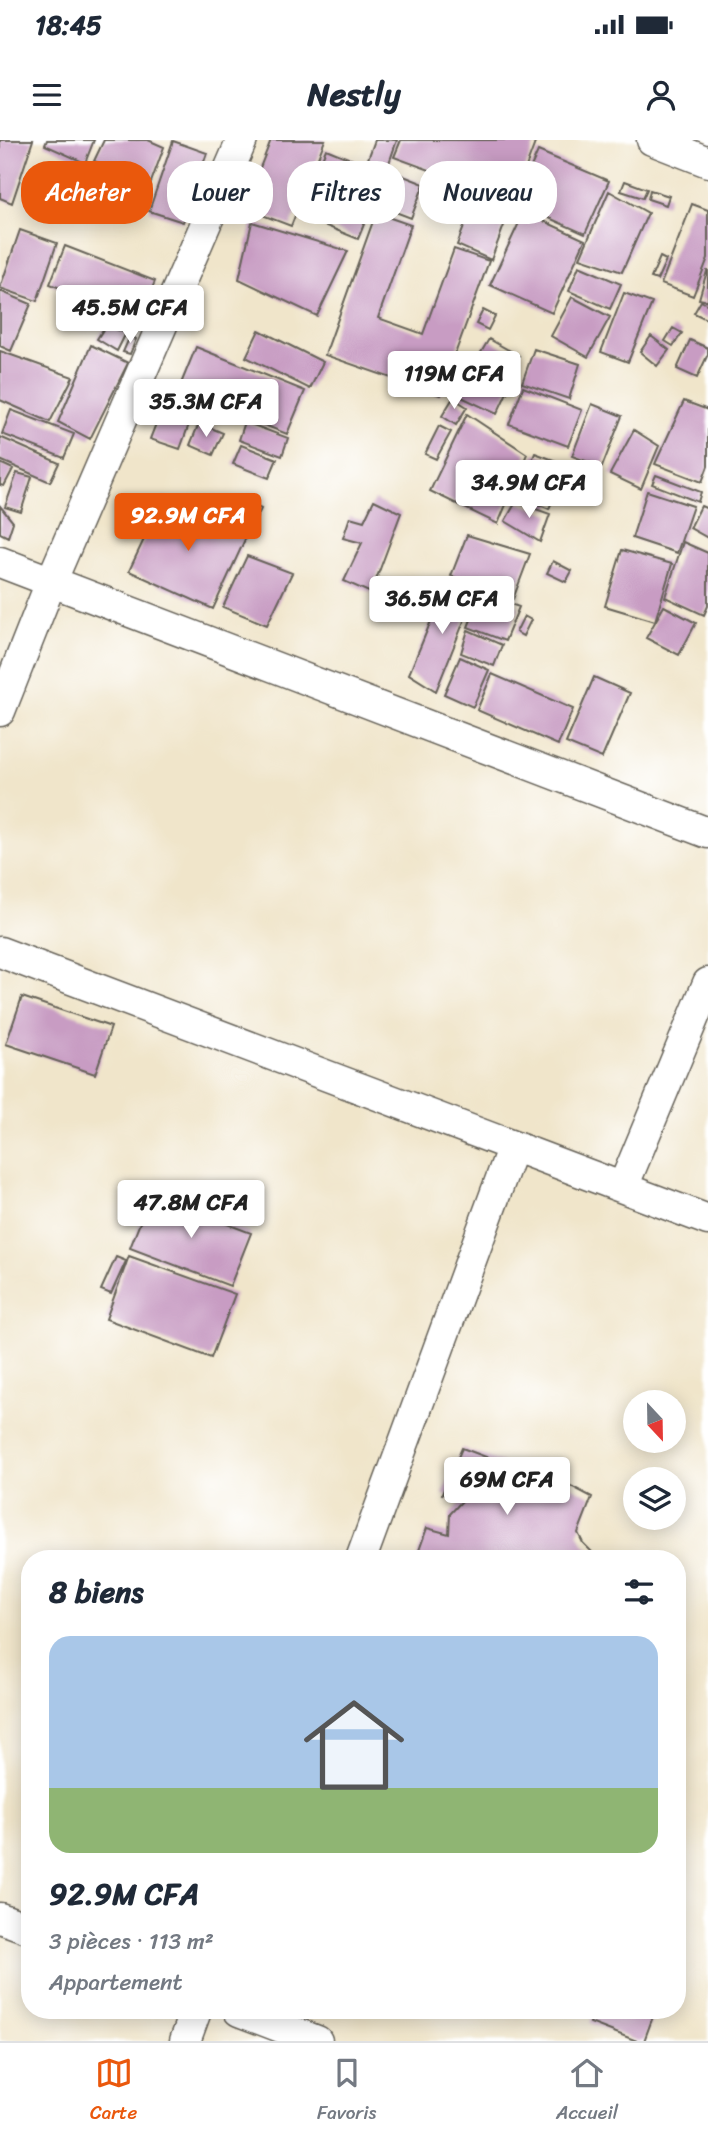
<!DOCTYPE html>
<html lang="fr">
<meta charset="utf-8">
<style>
:root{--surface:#fff;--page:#f6f6f7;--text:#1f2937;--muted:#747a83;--line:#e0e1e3;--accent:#ea580c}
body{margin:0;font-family:Sriracha,sans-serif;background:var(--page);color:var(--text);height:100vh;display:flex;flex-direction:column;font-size:26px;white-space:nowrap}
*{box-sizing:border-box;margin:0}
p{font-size:23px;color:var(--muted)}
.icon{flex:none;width:38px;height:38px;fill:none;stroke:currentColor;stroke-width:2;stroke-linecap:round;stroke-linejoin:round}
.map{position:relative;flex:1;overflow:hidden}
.sheet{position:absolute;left:21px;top:1410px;width:665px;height:469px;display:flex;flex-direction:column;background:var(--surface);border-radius:28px;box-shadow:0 4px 18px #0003}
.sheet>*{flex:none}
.hud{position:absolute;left:21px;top:21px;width:667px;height:63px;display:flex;gap:14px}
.needle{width:46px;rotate:158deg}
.buttons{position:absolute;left:623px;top:1250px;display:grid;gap:14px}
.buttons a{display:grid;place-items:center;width:63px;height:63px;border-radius:50%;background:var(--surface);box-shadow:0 4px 18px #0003;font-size:35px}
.price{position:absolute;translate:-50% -60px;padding:0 16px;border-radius:7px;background:#fff;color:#222;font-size:23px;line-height:46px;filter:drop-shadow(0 2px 4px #0008)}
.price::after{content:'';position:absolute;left:50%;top:42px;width:21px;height:16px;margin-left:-10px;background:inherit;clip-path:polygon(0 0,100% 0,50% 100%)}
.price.on{background:var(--accent);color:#fff}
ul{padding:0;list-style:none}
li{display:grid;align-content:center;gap:14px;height:371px;padding:0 28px}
li span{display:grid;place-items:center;height:217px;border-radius:21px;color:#555}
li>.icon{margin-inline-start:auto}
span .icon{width:126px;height:126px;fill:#fffc;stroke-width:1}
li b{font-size:30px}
h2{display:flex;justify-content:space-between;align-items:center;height:84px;padding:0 28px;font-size:30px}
.chip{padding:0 24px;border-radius:28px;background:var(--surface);box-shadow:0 4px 18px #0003;font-size:24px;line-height:63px}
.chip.on{background:var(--accent);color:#fff}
.status{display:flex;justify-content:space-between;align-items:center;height:49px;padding:0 35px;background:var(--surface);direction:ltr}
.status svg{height:19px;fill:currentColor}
header{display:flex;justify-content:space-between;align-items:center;height:91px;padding:0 28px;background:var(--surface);font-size:32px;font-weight:700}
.tabs{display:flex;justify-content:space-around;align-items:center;height:98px;border-top:2px solid var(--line);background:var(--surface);font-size:19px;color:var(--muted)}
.tabs a{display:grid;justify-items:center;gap:4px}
.tabs .on{color:var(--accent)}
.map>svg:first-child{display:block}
.building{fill:#c89cc3}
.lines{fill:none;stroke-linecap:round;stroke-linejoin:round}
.street-casing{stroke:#666259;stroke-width:33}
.street{stroke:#fff;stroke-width:30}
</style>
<div class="status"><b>18:45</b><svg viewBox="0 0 49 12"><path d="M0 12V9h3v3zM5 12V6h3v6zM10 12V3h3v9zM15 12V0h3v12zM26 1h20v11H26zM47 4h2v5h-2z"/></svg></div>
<header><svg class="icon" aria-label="menu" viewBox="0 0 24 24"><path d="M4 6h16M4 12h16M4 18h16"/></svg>Nestly<svg class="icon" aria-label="person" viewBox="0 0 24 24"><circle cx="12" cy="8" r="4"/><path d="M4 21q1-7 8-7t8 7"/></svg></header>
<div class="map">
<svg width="708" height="1901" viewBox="0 0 708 1901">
<rect width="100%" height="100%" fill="#fff"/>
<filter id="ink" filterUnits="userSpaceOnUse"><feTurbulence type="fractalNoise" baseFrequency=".0143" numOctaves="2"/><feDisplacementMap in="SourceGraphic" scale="14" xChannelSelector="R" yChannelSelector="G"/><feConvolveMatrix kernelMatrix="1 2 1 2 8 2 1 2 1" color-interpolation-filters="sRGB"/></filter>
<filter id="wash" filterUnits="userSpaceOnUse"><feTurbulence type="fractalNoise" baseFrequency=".00686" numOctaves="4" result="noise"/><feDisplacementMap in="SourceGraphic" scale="28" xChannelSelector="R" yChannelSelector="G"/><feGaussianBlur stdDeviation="1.57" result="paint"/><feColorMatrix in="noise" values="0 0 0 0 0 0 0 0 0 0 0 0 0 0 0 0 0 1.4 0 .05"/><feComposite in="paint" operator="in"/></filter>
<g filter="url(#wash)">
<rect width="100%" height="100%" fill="#f0e5ca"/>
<g id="blocks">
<path class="building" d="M 0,0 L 33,0 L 12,63 L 0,58 Z
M 47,0 L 94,0 L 85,23 L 45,5 Z
M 104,0 L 148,0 L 164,7 L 150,45 L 94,21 Z
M 271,0 L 325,0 L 291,86 L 244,68 Z
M 375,0 L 397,0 L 388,26 L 368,19 Z
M 401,0 L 525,0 L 535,3 L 491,120 L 457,105 L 479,48 L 394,17 Z
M 173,1 L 207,13 L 183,82 L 149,71 Z
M 326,9 L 385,33 L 358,99 L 299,75 Z
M 538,11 L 609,41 L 585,94 L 515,63 Z
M 391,31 L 424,44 L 411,78 L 377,65 Z
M 625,41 L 647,49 L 643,58 L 621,51 Z
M 650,50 L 669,56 L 666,65 L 648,59 Z
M 609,51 L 648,73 L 622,132 L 580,118 Z
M 692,64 L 708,70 L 708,118 L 693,156 L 661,144 Z
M 524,72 L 585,100 L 552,173 L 490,145 Z
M 376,73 L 411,85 L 378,178 L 423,194 L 454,109 L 489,121 L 440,255 L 325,215 Z
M 252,82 L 348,111 L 317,176 L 239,139 Z
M 20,90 L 57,103 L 37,161 L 0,148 Z
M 65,106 L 155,141 L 140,180 L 50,144 Z
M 660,117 L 666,120 L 657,140 L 651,138 Z
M 579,126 L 621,144 L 610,169 L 569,151 Z
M 707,131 L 708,131 L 708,161 L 699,159 Z
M 0,151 L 31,164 L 11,211 L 0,206 Z
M 624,153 L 652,163 L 628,222 L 601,212 Z
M 572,157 L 610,177 L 588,217 L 551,196 Z
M 701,161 L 708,165 L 708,180 L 694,173 Z
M 483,170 L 495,176 L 488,190 L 476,184 Z
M 106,185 L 126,193 L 117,211 L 97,199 Z
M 673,188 L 682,193 L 673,206 L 665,201 Z
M 259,190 L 323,222 L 310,249 L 246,217 Z
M 130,196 L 136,199 L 130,214 L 123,212 Z
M 651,196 L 669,210 L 657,226 L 640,212 Z
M 489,199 L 519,216 L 507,239 L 476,221 Z
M 690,200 L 708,208 L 708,214 L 697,238 L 677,229 Z
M 91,205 L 128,223 L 90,299 L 58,282 Z
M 196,207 L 305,251 L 287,294 L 178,251 Z
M 534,209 L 580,224 L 569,259 L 522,243 Z
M 0,211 L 73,237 L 50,282 L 0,260 Z
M 467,226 L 510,246 L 497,274 L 455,254 Z
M 523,247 L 582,270 L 568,306 L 509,284 Z
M 453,258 L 467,267 L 456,285 L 442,276 Z
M 684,261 L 708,270 L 708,326 L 702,342 L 655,324 Z
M 592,264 L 622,276 L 602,327 L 572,316 Z
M 163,266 L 192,276 L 180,309 L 150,299 Z
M 11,270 L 74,294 L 64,318 L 2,294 Z
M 467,274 L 527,314 L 498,384 L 430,351 Z
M 245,282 L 288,298 L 282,316 L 239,300 Z
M 199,283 L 223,293 L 213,315 L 190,305 Z
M 439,286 L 451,292 L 436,319 L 425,314 Z
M 634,290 L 659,306 L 641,349 L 610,334 Z
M 0,297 L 59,323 L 50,342 L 0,320 Z
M 241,305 L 277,319 L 269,338 L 233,324 Z
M 535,313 L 567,325 L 549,369 L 518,356 Z
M 0,323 L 13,329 L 4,346 L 0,345 Z
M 17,333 L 32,337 L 21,372 L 5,367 Z
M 656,335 L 701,352 L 698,362 L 652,344 Z
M 647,351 L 693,366 L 677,413 L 632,398 Z
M 164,357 L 247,395 L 213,469 L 129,431 Z
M 243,360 L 261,369 L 251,389 L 233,381 Z
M 374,360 L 401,373 L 371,453 L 344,441 L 362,403 L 343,398 L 350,377 L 364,381 Z
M 516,362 L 550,374 L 540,402 L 505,381 Z
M 0,366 L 13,382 L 8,397 L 0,393 Z
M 701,366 L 708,369 L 708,398 L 690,388 Z
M 467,395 L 530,414 L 513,459 L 451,436 Z
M 683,402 L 708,413 L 708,466 L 704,475 L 665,457 Z
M 622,410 L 672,424 L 655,481 L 605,466 Z
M 247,416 L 292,433 L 267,485 L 223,467 Z
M 553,421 L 572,431 L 566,442 L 547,433 Z
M 448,440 L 474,456 L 436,551 L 409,534 Z
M 482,453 L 519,467 L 505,501 L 468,487 Z
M 664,466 L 696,483 L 679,515 L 646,498 Z
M 524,476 L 531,480 L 523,496 L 516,492 Z
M 468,490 L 502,505 L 494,526 L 461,513 Z
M 460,517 L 489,530 L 473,567 L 444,554 Z
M 492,534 L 573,569 L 558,605 L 477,570 Z
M 594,537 L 630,553 L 602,618 L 566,603 Z
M 22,857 L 111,887 L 95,934 L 6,904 Z
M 151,1055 L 251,1093 L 230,1146 L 130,1108 Z
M 129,1116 L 235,1154 L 211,1218 L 106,1179 Z
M 116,1117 L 126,1121 L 111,1154 L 101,1150 Z
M 462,1308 L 505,1324 L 500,1341 L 538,1355 L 548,1334 L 592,1357 L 578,1393 L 583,1403 L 593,1413 L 592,1419 L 416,1419 L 427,1388 L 449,1394 L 450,1374 L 462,1361 L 442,1354 Z
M 594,1871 L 655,1871 L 644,1901 L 637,1901 L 590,1883 Z"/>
</g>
</g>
<g filter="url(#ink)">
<use href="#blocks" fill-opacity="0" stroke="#666259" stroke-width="2"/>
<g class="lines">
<defs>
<path id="street" d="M 652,0 L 708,22
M 0,422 L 708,693
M 0,571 L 51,442 L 242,0
M 0,812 L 708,1080
M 623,1047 L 708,843
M 361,1419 L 513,1006
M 0,1778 L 30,1789
M 239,1871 L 317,1901
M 185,1901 L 196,1871"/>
</defs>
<use href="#street" class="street-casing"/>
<use href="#street" class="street"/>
</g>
</g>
</svg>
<div class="buttons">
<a><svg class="needle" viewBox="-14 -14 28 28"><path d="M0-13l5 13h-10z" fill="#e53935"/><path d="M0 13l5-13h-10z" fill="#747a83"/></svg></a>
<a><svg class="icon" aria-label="layers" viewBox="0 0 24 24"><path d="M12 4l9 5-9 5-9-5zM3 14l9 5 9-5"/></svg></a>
</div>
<b class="price" style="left:130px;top:205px">45.5M CFA</b>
<b class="price" style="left:454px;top:271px">119M CFA</b>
<b class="price" style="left:206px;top:299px">35.3M CFA</b>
<b class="price" style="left:529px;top:380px">34.9M CFA</b>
<b class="price on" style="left:188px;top:413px">92.9M CFA</b>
<b class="price" style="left:442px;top:496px">36.5M CFA</b>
<b class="price" style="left:191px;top:1100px">47.8M CFA</b>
<b class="price" style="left:507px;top:1377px">69M CFA</b>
<div class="hud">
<a class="chip on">Acheter</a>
<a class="chip">Louer</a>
<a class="chip">Filtres</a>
<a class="chip">Nouveau</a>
</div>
<section class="sheet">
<h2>8 biens<svg class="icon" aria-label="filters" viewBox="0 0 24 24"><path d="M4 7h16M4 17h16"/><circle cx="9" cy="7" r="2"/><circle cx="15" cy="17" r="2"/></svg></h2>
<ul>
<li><span style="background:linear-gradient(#a9c7e8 70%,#8fb573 0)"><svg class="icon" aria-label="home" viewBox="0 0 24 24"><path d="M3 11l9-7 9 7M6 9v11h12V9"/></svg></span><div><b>92.9M CFA</b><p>3 pièces · 113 m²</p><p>Appartement</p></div></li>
</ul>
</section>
</div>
<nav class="tabs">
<a class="on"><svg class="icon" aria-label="map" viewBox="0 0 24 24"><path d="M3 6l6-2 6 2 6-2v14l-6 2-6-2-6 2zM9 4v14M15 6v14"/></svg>Carte</a>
<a><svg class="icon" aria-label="saved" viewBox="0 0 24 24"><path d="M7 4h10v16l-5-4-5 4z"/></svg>Favoris</a>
<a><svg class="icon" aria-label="home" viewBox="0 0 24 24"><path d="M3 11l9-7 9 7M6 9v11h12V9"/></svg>Accueil</a>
</nav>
